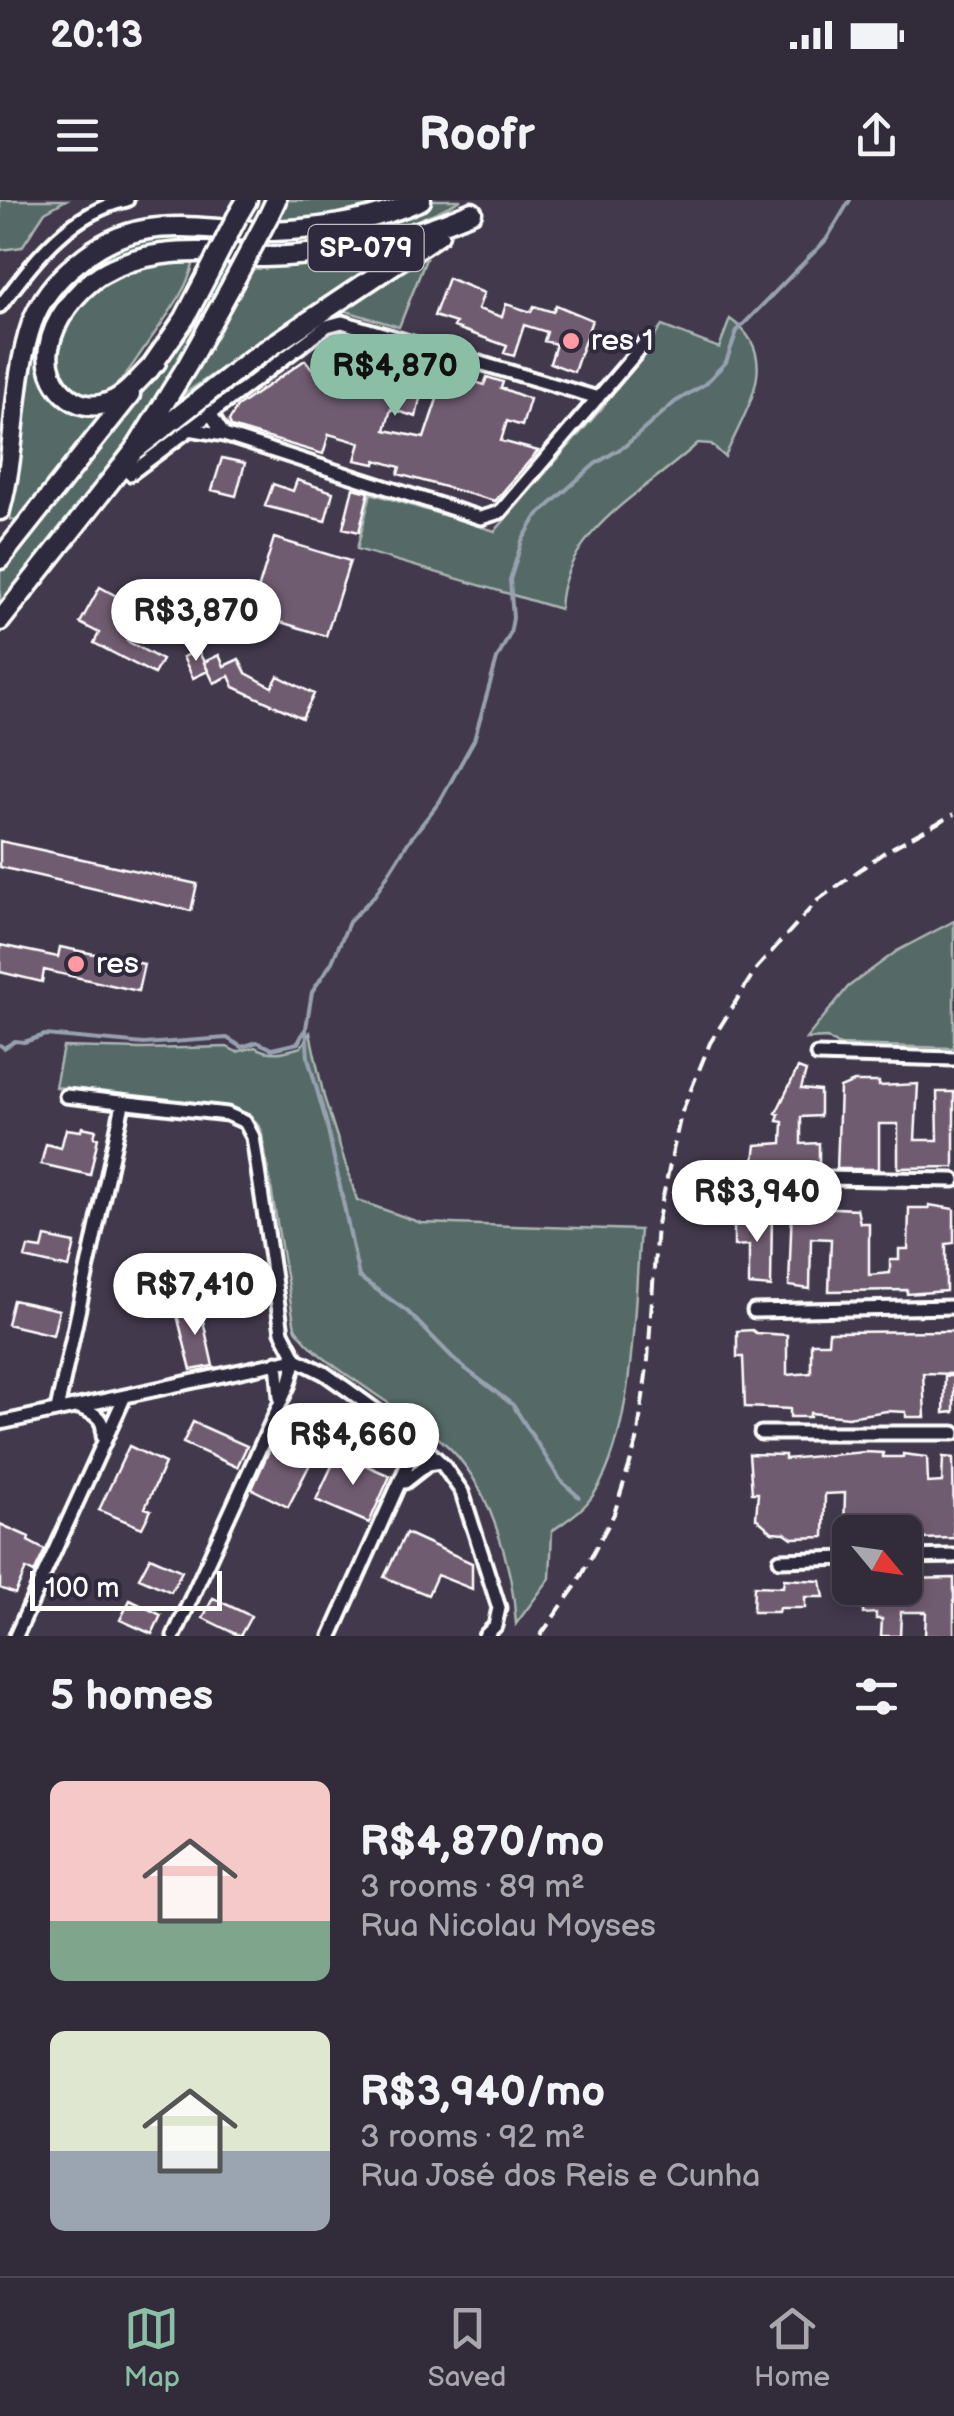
<!DOCTYPE html>
<meta charset="utf-8">
<style>
:root{--surface:#322b39;--page:#3a3341;--text:#f1f3f6;--muted:#a8a7ae;--line:#4d4753;--accent:#8abfa5}
body{margin:0;font-family:"Balsamiq Sans",sans-serif;background:var(--page);color:var(--text);height:100vh;display:flex;flex-direction:column;font-size:38px;white-space:nowrap}
*{box-sizing:border-box;margin:0}
p{font-size:32px;color:var(--muted)}
.icon{flex:none;width:55px;height:55px;fill:none;stroke:currentColor;stroke-width:2;stroke-linecap:round;stroke-linejoin:round}
.map{position:relative;height:1436px;overflow:hidden}
.side{display:flex;flex-direction:column;background:var(--surface);flex:1}
.side>*{flex:none}
.needle{width:65px;rotate:119deg}
.fabs{position:absolute;left:832px;top:1315px;display:grid;gap:20px}
.fabs a{display:grid;place-items:center;width:90px;height:90px;border-radius:15px;background:var(--surface);box-shadow:0 5px 15px #0003,0 0 0 2px var(--line);font-size:50px}
.scale{position:absolute;left:30px;bottom:25px;width:192px;box-sizing:border-box;padding-left:10px;border:5px solid #fff;border-top:0;font-size:28px;line-height:35px;white-space:nowrap;color:#fff;-webkit-text-stroke:8px #2f2a3d;paint-order:stroke}
.price{position:absolute;translate:-50% -85px;padding:0 22px;border-radius:35px;background:#fff;color:#222;font-size:32px;line-height:65px;filter:drop-shadow(0 2px 5px #0008)}
.price::after{content:'';position:absolute;left:50%;top:60px;width:30px;height:22px;margin-left:-15px;background:inherit;clip-path:polygon(0 0,100% 0,50% 100%)}
.price.current{background:var(--accent);color:#111}
ul{padding:0;list-style:none}
li{display:flex;align-items:center;gap:30px;height:250px;padding:0 50px}
li span{display:grid;place-items:center;flex:none;width:280px;height:200px;border-radius:15px;color:#555}
li>.icon{margin-inline-start:auto}
span .icon{width:120px;height:120px;fill:#fffc;stroke-width:1}
li b{font-size:42px}
h2{display:flex;justify-content:space-between;align-items:center;height:120px;padding:0 50px;font-size:42px}
.status{display:flex;justify-content:space-between;align-items:center;height:70px;padding:0 50px;background:var(--surface);direction:ltr}
.status svg{height:28px;fill:currentColor}
header{display:flex;justify-content:space-between;align-items:center;height:130px;padding:0 50px;background:var(--surface);font-size:45px;font-weight:600}
.dock{display:flex;justify-content:space-around;align-items:center;height:140px;border-top:2px solid var(--line);background:var(--surface);font-size:28px;color:var(--muted)}
.dock a{display:grid;justify-items:center;gap:5px}
.dock .current{color:var(--accent)}
.map>svg:first-child{display:block}
.green{fill:#556b66;stroke:#aab5b2;stroke-width:2.5}
.lines{fill:none;stroke-linecap:round;stroke-linejoin:round}
.stream{stroke:#97a1b0;stroke-width:4}
.building{fill:#705b70;stroke:#fff;stroke-width:2.5}
.street-casing{stroke:#fff;stroke-width:19}
.primary-casing{stroke:#fff;stroke-width:25}
.street{stroke:#2f2a3d;stroke-width:11}
.primary{stroke:#2f2a3d;stroke-width:18}
.rail{stroke:#fff;stroke-width:4;stroke-dasharray:15 8;stroke-linecap:butt}
.primary-bridge-casing{stroke:#fff;stroke-width:25;stroke-linecap:butt}
.primary-bridge{stroke:#2f2a3d;stroke-width:18}
.poi-dot{fill:#ff9aa2;stroke:#2f2a3d;stroke-width:4}
.labels{text-anchor:middle;dominant-baseline:central;stroke-width:8;stroke-linejoin:round;paint-order:stroke}
.shield{fill:#2f2a3d;stroke:#c1bfc5;stroke-width:2.5}
.shield-label{font-size:28px;font-weight:bold;fill:#fff}
.poi-label{font-size:30px;fill:#fff;stroke:#2f2a3d;text-anchor:start}
</style>
<div class="status"><b>20:13</b><svg viewBox="0 0 49 12"><path d="M0 12V9h3v3zM5 12V6h3v6zM10 12V3h3v9zM15 12V0h3v12zM26 1h20v11H26zM47 4h2v5h-2z"/></svg></div>
<header><svg class="icon" aria-label="menu" viewBox="0 0 24 24"><path d="M4 6h16M4 12h16M4 18h16"/></svg>Roofr<svg class="icon" aria-label="share" viewBox="0 0 24 24"><path d="M12 15V3M7 8l5-5 5 5M5 13v7h14v-7"/></svg></header>
<div class="map">
<svg width="954" height="1436" viewBox="0 0 954 1436">
<rect width="100%" height="100%" fill="#42394c"/>
<filter id="ink" filterUnits="userSpaceOnUse"><feTurbulence type="fractalNoise" baseFrequency=".01" numOctaves="2"/><feDisplacementMap in="SourceGraphic" scale="20" xChannelSelector="R" yChannelSelector="G"/><feConvolveMatrix kernelMatrix="1 2 1 2 8 2 1 2 1" color-interpolation-filters="sRGB"/></filter>
<g filter="url(#ink)">
<path class="green" d="M 0,0 L 66,0 L 45,12 L 22,47 L 0,50 Z
M 284,0 L 389,0 C 352,11 315,24 275,19 Z
M 434,0 L 461,0 C 398,34 335,45 264,51 L 271,38 L 418,8 Z
M 208,31 L 201,44 L 78,85 L 43,175 L 106,213 L 16,321 L 11,320 C 7,292 20,258 23,229 C 32,138 42,60 148,36 C 167,31 189,33 208,31 Z
M 414,38 L 175,200 L 219,132 L 255,62 Z
M 413,58 L 426,59 L 399,127 L 346,111 L 350,103 Z
M 194,60 C 189,90 162,122 145,147 C 135,161 125,179 111,190 C 86,210 51,183 54,154 C 59,118 98,75 133,66 C 153,60 174,61 194,60 Z
M 224,60 L 234,63 L 181,162 L 135,231 L 0,407 L 0,372 L 157,174 Z
M 730,119 C 784,156 746,209 725,257 L 711,244 L 698,243 C 647,291 563,329 560,409 L 357,349 L 371,293 L 495,331 L 602,208 L 662,126 L 719,148 Z
M 954,721 L 954,848 L 837,845 L 827,838 L 806,839 L 848,787 L 897,751 Z
M 310,833 L 324,897 L 357,1000 L 421,1023 L 640,1030 C 634,1102 635,1246 588,1302 C 579,1313 564,1322 552,1331 L 550,1378 L 516,1424 C 513,1366 489,1280 442,1241 C 420,1223 395,1208 372,1192 C 344,1172 315,1156 295,1128 L 261,929 L 250,915 L 226,906 L 55,887 L 63,847 L 143,849 L 227,847 L 237,852 L 255,847 C 271,856 284,852 301,847 Z"/>
<g class="lines">
<path class="stream" d="M 306,828 L 308,858 L 327,925 L 359,1077 L 408,1112 L 458,1163 L 513,1205 L 561,1281 L 579,1297
M 0,845 L 4,848 L 15,841 L 24,842 L 45,835 L 144,844 L 227,838 L 242,847 L 257,842 L 272,849 L 298,843 L 306,828 L 312,792 L 332,762 L 349,722 L 375,695 L 409,641 L 440,601 L 474,540 L 497,459 L 510,434 L 513,418 L 510,380 L 522,341 L 536,317 L 595,264 L 625,246 L 675,202 L 705,184 L 726,162 L 737,131 L 826,40 L 850,0"/>
</g>
<path class="building" d="M 448,78 L 484,93 L 478,109 L 502,117 L 506,104 L 531,112 L 534,106 L 553,112 L 556,105 L 592,120 L 574,172 L 550,163 L 556,144 L 544,141 L 547,132 L 524,125 L 514,156 L 504,153 L 507,146 L 454,127 L 456,123 L 434,116 Z
M 339,132 L 357,136 L 355,142 L 393,152 L 391,157 L 427,167 L 416,217 L 391,209 L 385,230 L 424,238 L 444,178 L 468,185 L 470,180 L 484,185 L 487,177 L 503,182 L 501,188 L 530,199 L 522,226 L 507,221 L 501,241 L 538,251 L 495,301 L 398,274 L 400,267 L 376,260 L 375,264 L 355,260 L 360,243 L 329,234 L 323,254 L 231,227 L 229,221 L 237,207 L 305,160 L 325,184 Z
M 222,258 L 245,263 L 236,296 L 212,290 Z
M 297,280 L 333,292 L 325,321 L 265,306 L 273,284 L 293,291 Z
M 353,288 L 369,292 L 359,332 L 343,328 Z
M 274,338 L 350,361 L 326,436 L 251,413 Z
M 100,387 L 144,411 L 127,441 L 162,460 L 154,474 L 94,443 L 99,433 L 80,423 Z
M 198,450 L 208,471 L 193,478 L 183,457 Z
M 219,455 L 224,466 L 239,459 L 246,473 L 272,487 L 278,476 L 314,494 L 302,518 L 234,487 L 229,476 L 214,483 L 204,462 Z
M 0,641 L 197,684 L 191,711 L 0,667 Z
M 0,745 L 58,757 L 60,747 L 144,764 L 138,791 L 44,770 L 42,782 L 0,772 Z
M 798,868 L 806,871 L 801,889 L 820,891 L 820,916 L 801,917 L 801,944 L 819,943 L 819,969 L 753,968 L 756,945 L 782,943 L 783,922 L 777,921 L 779,914 L 776,913 Z
M 854,882 L 879,882 L 879,886 L 918,884 L 915,940 L 938,940 L 937,892 L 954,892 L 954,967 L 898,968 L 898,924 L 879,924 L 879,969 L 837,969 L 840,888 Z
M 82,927 L 96,930 L 94,937 L 98,938 L 90,975 L 41,964 L 46,944 L 61,948 L 66,929 L 81,931 Z
M 929,1005 L 954,1009 L 954,1043 L 946,1044 L 946,1091 L 907,1094 L 907,1090 L 829,1091 L 831,1039 L 811,1038 L 810,1089 L 789,1086 L 792,1006 L 857,1009 L 860,1023 L 869,1023 L 869,1075 L 890,1073 L 890,1060 L 899,1060 L 899,1049 L 908,1049 L 909,1008 L 929,1008 Z
M 751,1008 L 772,1009 L 771,1087 L 749,1085 L 749,1045 L 734,1046 L 734,1021 L 750,1020 Z
M 45,1037 L 75,1043 L 69,1068 L 25,1058 L 28,1047 L 42,1049 Z
M 13,1100 L 59,1110 L 53,1135 L 7,1124 Z
M 200,1107 L 213,1166 L 191,1170 L 176,1111 Z
M 752,1130 L 756,1133 L 787,1135 L 787,1175 L 811,1173 L 811,1143 L 828,1143 L 829,1132 L 954,1131 L 954,1174 L 923,1173 L 925,1217 L 906,1217 L 906,1212 L 887,1211 L 848,1217 L 810,1213 L 810,1217 L 790,1217 L 790,1209 L 745,1207 L 743,1157 L 737,1157 L 737,1131 Z
M 945,1176 L 954,1176 L 954,1212 L 944,1213 Z
M 193,1222 L 247,1246 L 237,1267 L 183,1243 Z
M 272,1244 L 310,1264 L 288,1307 L 252,1289 Z
M 129,1246 L 165,1263 L 145,1308 L 151,1310 L 142,1328 L 99,1310 Z
M 865,1252 L 883,1253 L 883,1257 L 903,1257 L 903,1254 L 927,1257 L 928,1283 L 942,1282 L 943,1257 L 953,1258 L 954,1338 L 922,1339 L 905,1337 L 905,1332 L 844,1332 L 845,1293 L 825,1294 L 824,1337 L 792,1338 L 785,1333 L 772,1332 L 756,1318 L 758,1293 L 752,1293 L 749,1254 L 785,1255 L 785,1259 Z
M 338,1253 L 390,1276 L 369,1323 L 316,1300 Z
M 0,1324 L 29,1337 L 28,1341 L 45,1350 L 34,1373 L 26,1369 L 15,1394 L 0,1388 Z
M 406,1333 L 472,1363 L 472,1389 L 437,1375 L 428,1395 L 384,1377 Z
M 150,1357 L 182,1371 L 171,1392 L 139,1378 Z
M 954,1378 L 954,1436 L 925,1436 L 926,1412 L 901,1412 L 900,1436 L 881,1436 L 882,1419 L 876,1419 L 876,1413 L 863,1414 L 864,1388 L 905,1388 L 905,1379 Z
M 784,1379 L 821,1381 L 824,1397 L 805,1397 L 805,1408 L 779,1408 L 778,1412 L 753,1412 L 754,1386 L 783,1387 Z
M 213,1398 L 251,1416 L 240,1436 L 203,1418 Z
M 130,1400 L 161,1415 L 152,1434 L 120,1420 Z"/>
<g class="lines">
<defs>
<path id="street" d="M 0,106 C 35,60 67,14 127,0
M 189,229 L 224,235 L 210,213
M 224,235 L 481,318 L 500,312 L 643,145
M 130,274 L 327,126 L 342,122 L 598,198
M 817,855 L 954,859
M 66,896 L 227,914 L 245,922 L 253,937 L 282,1132 L 296,1159 L 324,1173 L 348,1190 L 418,1241 L 443,1265 L 462,1292 L 499,1408 L 495,1426 L 485,1436
M 757,977 L 954,980
M 754,1111 L 954,1107
M 277,1162 L 280,1197
M 81,1208 C 96,1213 105,1220 103,1236
M 57,1210 L 123,904
M 0,1223 L 296,1159 L 289,1184 L 174,1436
M 761,1233 L 954,1233
M 405,1282 L 428,1264 L 439,1262
M 905,1357 L 954,1356
M 780,1360 L 850,1358
M 16,1436 L 124,1198
M 331,1436 L 418,1241"/>
<path id="primary" d="M 269,15 L 276,0
M 237,17 L 247,0
M 156,162 C 142,175 128,195 110,202 C 75,217 43,182 49,148 C 53,120 77,90 100,75 C 138,52 183,50 226,53 C 239,54 251,58 264,57 C 338,55 404,41 472,12
M 149,170 L 185,118 L 210,70
M 135,250 L 246,163 L 439,34
M 0,310 C 17,250 12,181 32,123 C 41,98 57,79 77,63 C 141,8 199,33 273,31 C 324,29 374,21 421,0
M 0,359 L 130,195
M 0,421 L 135,250 L 187,166 L 233,83"/>
</defs>
<use href="#street" class="street-casing"/>
<use href="#primary" class="primary-casing"/>
<use href="#street" class="street"/>
<use href="#primary" class="primary"/>
<path class="rail" d="M 540,1436 L 575,1387 L 614,1314 L 637,1241 L 648,1160 L 657,1024 L 681,914 L 710,843 L 756,769 L 818,700 L 886,651 L 954,614"/>
<defs>
<path id="primary-bridge" d="M 210,70 L 237,17
M 233,83 L 269,15"/>
</defs>
<use href="#primary-bridge" class="primary-bridge-casing"/>
<use href="#primary-bridge" class="primary-bridge"/>
</g>
</g>
<g class="poi-dot">
<circle cx="571" cy="141" r="10"/>
<circle cx="76" cy="764" r="10"/>
</g>
<g class="labels">
<rect class="shield" x="308.5" y="25" width="115" height="46" rx="8"/>
<g class="shield-label">
<text x="366" y="48">SP-079</text>
</g>
<g class="poi-label">
<text x="591" y="141">res 1</text>
<text x="96" y="764">res</text>
</g>
</g>
</svg>
<div class="fabs">
<a><svg class="needle" viewBox="-14 -14 28 28"><path d="M0-13l5 13h-10z" fill="#e53935"/><path d="M0 13l5-13h-10z" fill="#a8a7ae"/></svg></a>
</div>
<div class="scale">100 m</div>
<b class="price current" style="left:395px;top:219px">R$4,870</b>
<b class="price" style="left:196px;top:464px">R$3,870</b>
<b class="price" style="left:757px;top:1045px">R$3,940</b>
<b class="price" style="left:195px;top:1138px">R$7,410</b>
<b class="price" style="left:353px;top:1288px">R$4,660</b>
</div>
<section class="side">
<h2>5 homes<svg class="icon" aria-label="filters" viewBox="0 0 24 24"><path d="M4 7h16M4 17h16"/><circle cx="9" cy="7" r="2"/><circle cx="15" cy="17" r="2"/></svg></h2>
<ul>
<li><span style="background:linear-gradient(#f6c9c9 70%,#7fa58c 0)"><svg class="icon" aria-label="home" viewBox="0 0 24 24"><path d="M3 11l9-7 9 7M6 9v11h12V9"/></svg></span><div><b>R$4,870/mo</b><p>3 rooms · 89 m²</p><p>Rua Nicolau Moyses</p></div></li>
<li><span style="background:linear-gradient(#dfe7d0 60%,#9aa5b1 0)"><svg class="icon" aria-label="home" viewBox="0 0 24 24"><path d="M3 11l9-7 9 7M6 9v11h12V9"/></svg></span><div><b>R$3,940/mo</b><p>3 rooms · 92 m²</p><p>Rua José dos Reis e Cunha</p></div></li>
</ul>
</section>
<nav class="dock">
<a class="current"><svg class="icon" aria-label="map" viewBox="0 0 24 24"><path d="M3 6l6-2 6 2 6-2v14l-6 2-6-2-6 2zM9 4v14M15 6v14"/></svg>Map</a>
<a><svg class="icon" aria-label="saved" viewBox="0 0 24 24"><path d="M7 4h10v16l-5-4-5 4z"/></svg>Saved</a>
<a><svg class="icon" aria-label="home" viewBox="0 0 24 24"><path d="M3 11l9-7 9 7M6 9v11h12V9"/></svg>Home</a>
</nav>
